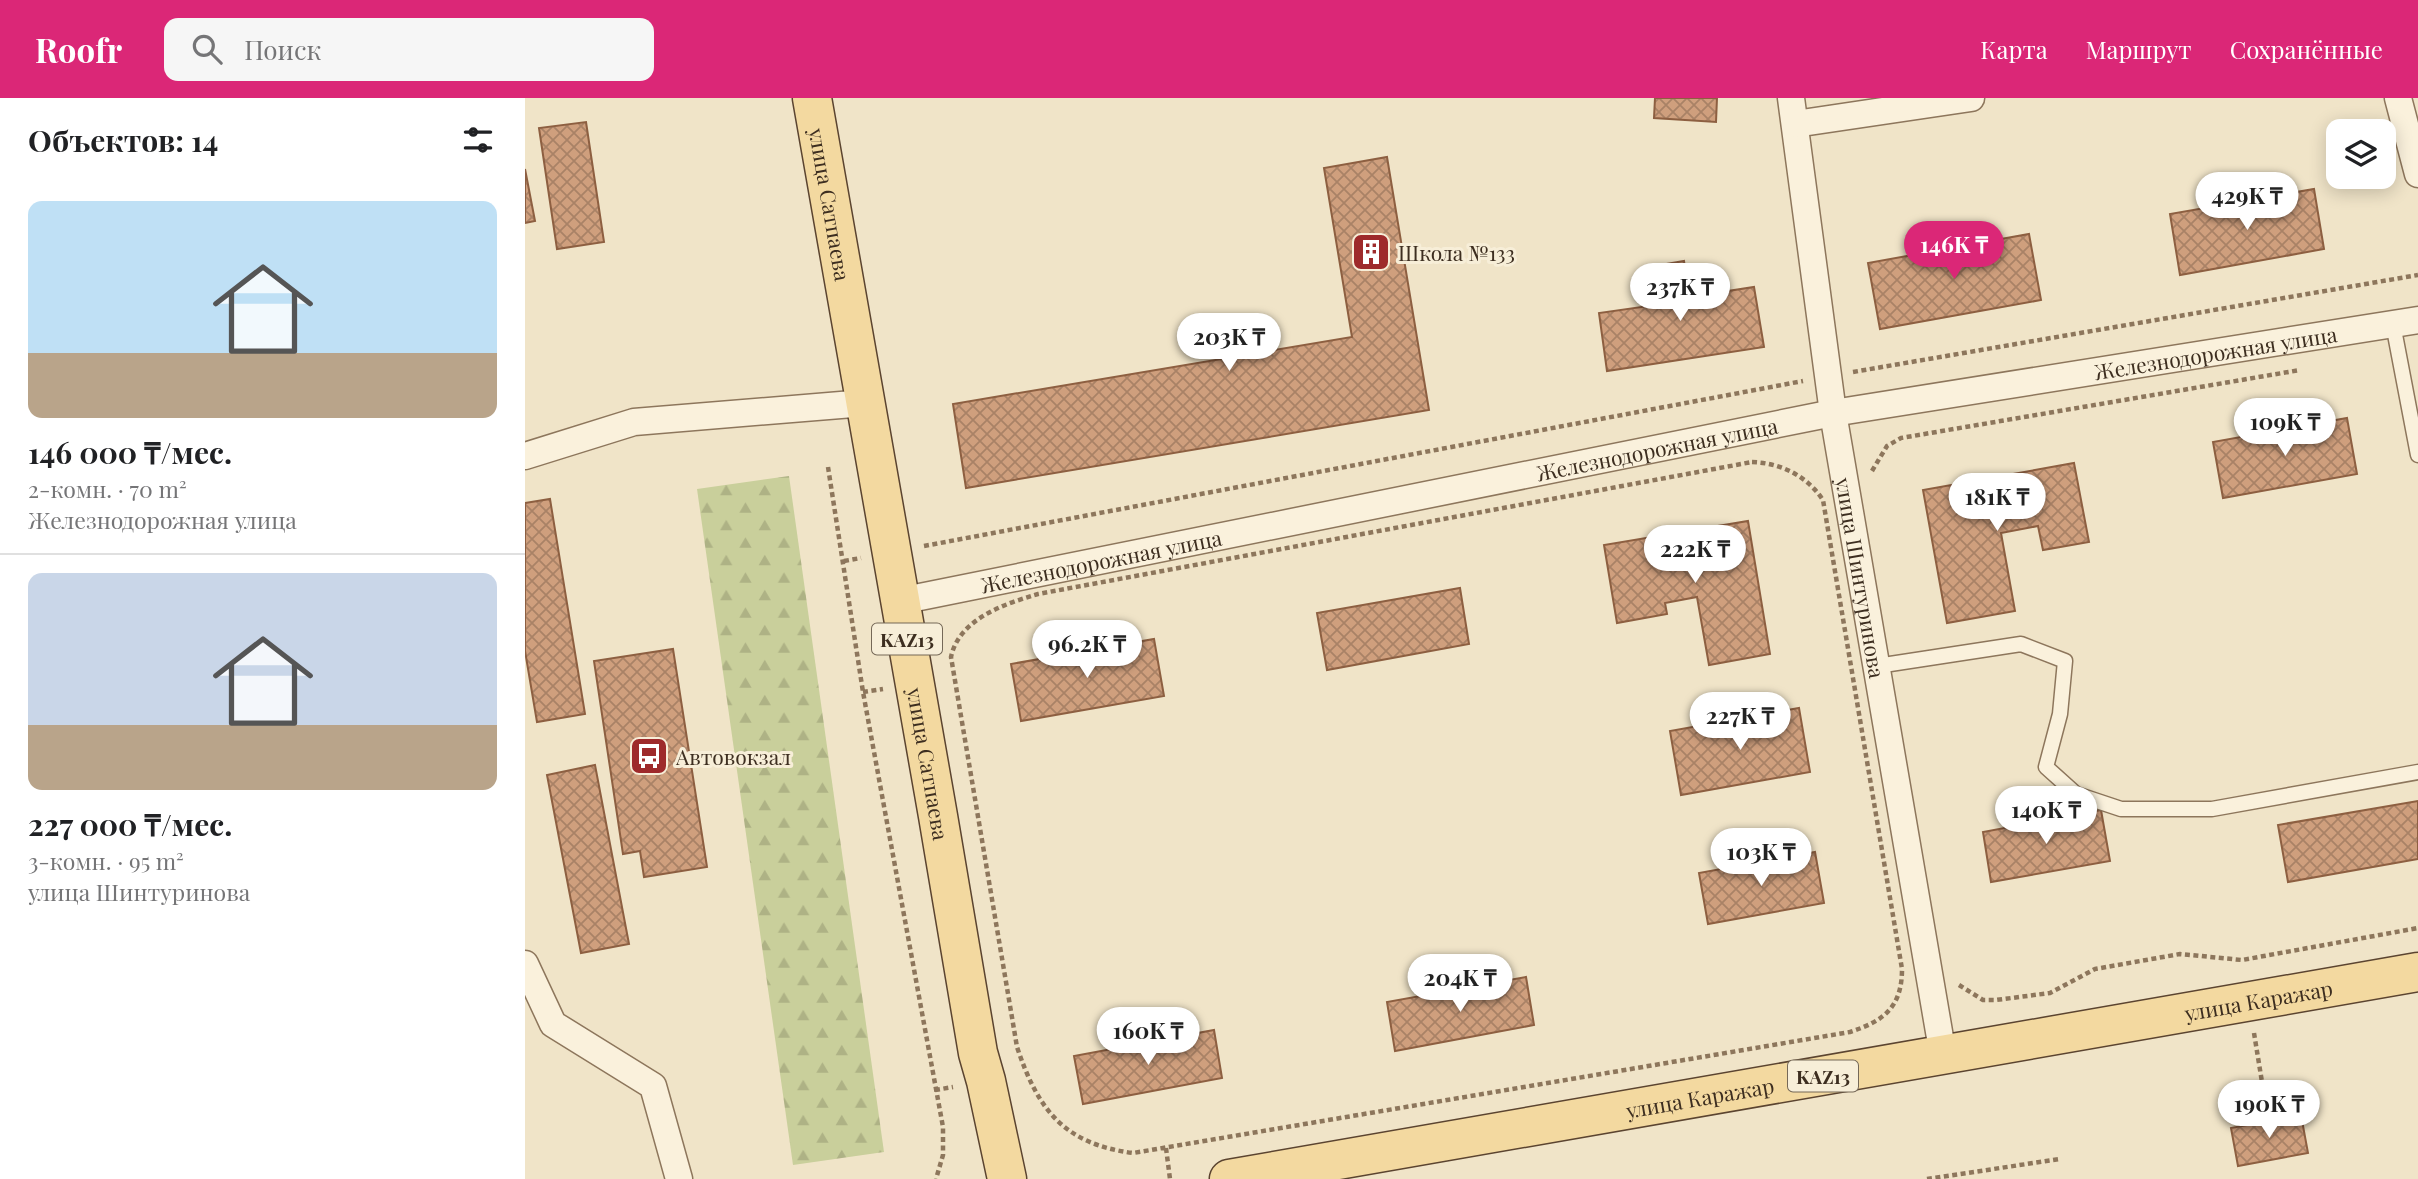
<!DOCTYPE html>
<html lang="ru">
<meta charset="utf-8">
<style>
:root{--surface:#fff;--page:#f6f6f6;--text:#202124;--muted:#757577;--line:#e0e0e0;--accent:#db2777}
body{margin:0;font-family:"Playfair Display",serif;background:var(--page);color:var(--text);height:100vh;display:flex;flex-direction:column;font-size:26px;white-space:nowrap}
*{box-sizing:border-box;margin:0}
p{font-size:23px;color:var(--muted)}
.icon{flex:none;width:38px;height:38px;fill:none;stroke:currentColor;stroke-width:2;stroke-linecap:round;stroke-linejoin:round}
.map{position:relative;flex:1;overflow:hidden}
.sheet{display:flex;flex-direction:column;background:var(--surface);width:525px}
.sheet>*{flex:none}
.fabs{position:absolute;left:1801px;top:21px;display:grid;gap:14px}
.fabs a{display:grid;place-items:center;width:70px;height:70px;border-radius:14px;background:var(--surface);box-shadow:0 4px 18px #0003;font-size:35px}
.price{position:absolute;translate:-50% -60px;padding:0 16px;border-radius:24px;background:#fff;color:#222;font-size:23px;line-height:46px;filter:drop-shadow(0 2px 4px #0008)}
.price::after{content:'';position:absolute;left:50%;top:42px;width:21px;height:16px;margin-left:-10px;background:inherit;clip-path:polygon(0 0,100% 0,50% 100%)}
.price.selected{background:var(--accent);color:#fff}
ul{padding:0;list-style:none}
li{display:grid;align-content:center;gap:14px;height:371px;padding:0 28px}
li+li{border-top:2px solid var(--line)}
li span{display:grid;place-items:center;height:217px;border-radius:14px;color:#555}
li>.icon{margin-inline-start:auto}
span .icon{width:126px;height:126px;fill:#fffc;stroke-width:1}
li b{font-size:30px}
h2{display:flex;justify-content:space-between;align-items:center;height:84px;padding:0 28px;font-size:30px}
header{display:flex;align-items:center;gap:42px;box-sizing:border-box;height:98px;padding:0 35px;background:var(--accent);color:#fff}
header strong{font-size:33px}
nav{display:flex;gap:38px;margin-inline-start:auto;font-size:24px}
.search{width:490px;height:63px;background:var(--page);display:flex;align-items:center;gap:18px;box-sizing:border-box;padding:0 24px;border-radius:14px;color:var(--muted);font-size:26px}
main{display:flex;flex:1;min-height:0}
.map>svg:first-child{display:block}
.forest{fill:url(#forest-firs)}
.building{fill:url(#building-cross-hatch);stroke:#8d5f41;stroke-width:2}
.lines{fill:none;stroke-linecap:round;stroke-linejoin:round}
.service-casing{stroke:#8d765c;stroke-width:17}
.minor-casing{stroke:#8d765c;stroke-width:29}
.primary-casing{stroke:#5b4430;stroke-width:41}
.path{stroke:#8d765c;stroke-width:4.5;stroke-dasharray:5 3.5;stroke-linecap:butt}
.service{stroke:#faf1dc;stroke-width:14}
.minor{stroke:#faf1dc;stroke-width:26}
.primary{stroke:#f3d9a0;stroke-width:38}
.labels{text-anchor:middle;dominant-baseline:central;stroke-width:6;stroke-linejoin:round;paint-order:stroke}
.shield{fill:#f7eed8;stroke:#756857;stroke-width:2}
.shield-label{font-size:19px;font-weight:bold;fill:#3d2e20}
.street-label{font-size:21px;fill:#3d2e20;stroke:#f7eed8}
.poi-label{font-size:21px;fill:#3d2e20;stroke:#f7eed8;text-anchor:start}
</style>
<header>
<strong>Roofr</strong>
<div class="search"><svg class="icon" aria-label="search" viewBox="0 0 24 24"><circle cx="10" cy="10" r="6"/><path d="M15 15l6 6"/></svg>Поиск</div>
<nav><a>Карта</a><a>Маршрут</a><a>Сохранённые</a></nav>
</header>
<main>
<section class="sheet">
<h2>Объектов: 14<svg class="icon" aria-label="filters" viewBox="0 0 24 24"><path d="M4 7h16M4 17h16"/><circle cx="9" cy="7" r="2"/><circle cx="15" cy="17" r="2"/></svg></h2>
<ul>
<li><span style="background:linear-gradient(#bfe0f5 70%,#b9a48a 0)"><svg class="icon" aria-label="home" viewBox="0 0 24 24"><path d="M3 11l9-7 9 7M6 9v11h12V9"/></svg></span><div><b>146 000 ₸/мес.</b><p>2-комн. · 70 m²</p><p>Железнодорожная улица</p></div></li>
<li><span style="background:linear-gradient(#c9d6e8 70%,#b9a48a 0)"><svg class="icon" aria-label="home" viewBox="0 0 24 24"><path d="M3 11l9-7 9 7M6 9v11h12V9"/></svg></span><div><b>227 000 ₸/мес.</b><p>3-комн. · 95 m²</p><p>улица Шинтуринова</p></div></li>
</ul>
</section>
<div class="map">
<svg width="1893" height="1081" viewBox="0 0 1893 1081">
<defs>
<pattern id="forest-firs" width="22" height="20" patternUnits="userSpaceOnUse" patternTransform="scale(1.75)"><rect width="22" height="20" fill="#c9cf9b"/><path d="M5 1l3.5 6h-7zM16 11l3.5 6h-7z" fill="#aeb285"/></pattern>
<pattern id="building-cross-hatch" width="8" height="8" patternUnits="userSpaceOnUse" patternTransform="scale(1.75)"><rect width="8" height="8" fill="#cf9f7d"/><path d="M0 0l8 8M0 8l8-8" fill="none" stroke="#a98266"/></pattern>
</defs>
<rect width="100%" height="100%" fill="#f0e4c8"/>
<path class="forest" d="M 264,378 L 359,1054 L 268,1067 L 172,391 Z"/>
<path class="building" d="M 1130,0 L 1192,0 L 1191,24 L 1129,20 Z
M 61,24 L 79,144 L 32,151 L 14,30 Z
M 862,59 L 904,312 L 441,390 L 428,306 L 827,239 L 799,70 Z
M 0,71 L 10,123 L 0,125 Z
M 1789,91 L 1799,151 L 1655,177 L 1645,116 Z
M 1504,136 L 1516,202 L 1355,231 L 1343,165 Z
M 1159,163 L 1164,199 L 1229,189 L 1239,249 L 1082,273 L 1074,215 L 1124,208 L 1118,170 Z
M 1822,320 L 1832,376 L 1698,400 L 1688,344 Z
M 1549,365 L 1564,444 L 1518,452 L 1513,428 L 1476,435 L 1490,513 L 1422,525 L 1398,392 Z
M 25,401 L 60,616 L 12,624 L 0,553 L 0,405 Z
M 1223,423 L 1245,556 L 1184,567 L 1172,499 L 1140,505 L 1142,516 L 1092,525 L 1079,447 Z
M 935,490 L 944,546 L 802,572 L 792,515 Z
M 629,541 L 639,598 L 496,623 L 486,566 Z
M 148,551 L 182,769 L 119,779 L 115,753 L 98,756 L 69,563 Z
M 1274,610 L 1285,674 L 1156,697 L 1145,633 Z
M 70,667 L 104,846 L 56,855 L 22,677 Z
M 1893,703 L 1893,761 L 1763,784 L 1753,727 Z
M 1576,712 L 1585,763 L 1466,784 L 1458,734 Z
M 1290,754 L 1299,805 L 1183,826 L 1174,775 Z
M 1001,879 L 1009,927 L 870,953 L 862,904 Z
M 689,932 L 697,980 L 558,1006 L 549,958 Z
M 1776,1017 L 1783,1055 L 1713,1068 L 1706,1030 Z"/>
<g class="lines">
<defs>
<path id="service" d="M 1868,226 L 1893,357
M 1352,568 L 1496,546 L 1540,563 L 1535,616 L 1521,669 L 1551,696 L 1596,711 L 1687,711 L 1893,674"/>
<g id="minor">
<path id="s1" d="M 1266,0 L 1308,315 L 1418,957"/>
<path d="M 1873,0 L 1893,76"/>
<path d="M 1270,26 L 1446,0"/>
<path d="M 0,358 L 109,324 L 340,305"/>
<path id="s2" d="M 375,503 L 1308,315 L 1893,222"/>
<path d="M 0,866 L 28,926 L 128,988 L 154,1081"/>
</g>
<g id="primary">
<path id="s3" d="M 287,0 L 413,718 L 453,955 L 461,983 L 482,1081"/>
<path id="s4" d="M 704,1081 L 1893,874"/>
</g>
</defs>
<use href="#service" class="service-casing"/>
<use href="#minor" class="minor-casing"/>
<use href="#primary" class="primary-casing"/>
<path class="path" d="M 1328,274 L 1893,177
M 1227,364 C 1256,365 1282,378 1298,402 L 1377,871 C 1377,909 1359,923 1325,934 L 608,1055 C 539,1046 513,1012 492,949 L 426,559 C 434,521 479,506 513,496 Z
M 303,369 L 338,594 L 418,1029 L 418,1057 L 411,1081
M 1347,373 L 1362,348 L 1376,340 L 1775,272
M 399,448 L 1278,283
M 319,463 L 336,460
M 338,594 L 358,591
M 1434,887 L 1458,902 L 1471,902 L 1525,895 L 1570,871 L 1655,856 L 1717,862 L 1893,830
M 1729,935 L 1737,984
M 410,992 L 428,989
M 641,1050 L 645,1081
M 1402,1081 L 1535,1061"/>
<use href="#service" class="service"/>
<use href="#minor" class="minor"/>
<use href="#primary" class="primary"/>
</g>
<defs>
<symbol id="building-square" viewBox="-11 -11 22 22"><rect x="-9" y="-9" width="18" height="18" rx="4" fill="#9e2a2b" stroke="#f7eed8"/><path d="M-4-6H4V6H1V3H-1V6H-4ZM-2.5-4.3h1.7v1.8h-1.7ZM.8-4.3h1.7v1.8H.8ZM-2.5-1h1.7V.8h-1.7ZM.8-1h1.7V.8H.8Z" fill="#fff"/></symbol>
<symbol id="bus-square" viewBox="-11 -11 22 22"><rect x="-9" y="-9" width="18" height="18" rx="4" fill="#9e2a2b" stroke="#f7eed8"/><path d="M-5-6H5V4H4V6H2V4H-2V6H-4V4H-5ZM-3.5-4V0h7V-4ZM-3.5 1.2v1.5H-2V1.2ZM2 1.2v1.5H3.5V1.2Z" fill="#fff"/></symbol>
</defs>
<g fill-rule="evenodd">
<use href="#building-square" x="824" y="132" width="44" height="44"/>
<use href="#bus-square" x="102" y="636" width="44" height="44"/>
</g>
<g class="labels">
<g class="shield">
<rect x="347" y="525.5" width="70" height="31" rx="5"/>
<rect x="1263" y="962.5" width="70" height="31" rx="5"/>
</g>
<g class="shield-label">
<text x="382" y="541">KAZ13</text>
<text x="1298" y="978">KAZ13</text>
</g>
<g class="street-label">
<text stroke="none"><textPath href="#s3" startOffset="108">улица Сатпаева</textPath></text>
<text stroke="none"><textPath href="#s2" startOffset="1339">Железнодорожная улица</textPath></text>
<text stroke="none"><textPath href="#s2" startOffset="772">Железнодорожная улица</textPath></text>
<text stroke="none"><textPath href="#s2" startOffset="205">Железнодорожная улица</textPath></text>
<text stroke="none"><textPath href="#s1" startOffset="485">улица Шинтуринова</textPath></text>
<text stroke="none"><textPath href="#s3" startOffset="676">улица Сатпаева</textPath></text>
<text stroke="none"><textPath href="#s4" startOffset="1045">улица Каражар</textPath></text>
<text stroke="none"><textPath href="#s4" startOffset="478">улица Каражар</textPath></text>
</g>
<g class="poi-label">
<text x="873" y="154">Школа №133</text>
<text x="151" y="658">Автовокзал</text>
</g>
</g>
</svg>
<div class="fabs">
<a><svg class="icon" aria-label="layers" viewBox="0 0 24 24"><path d="M12 4l9 5-9 5-9-5zM3 14l9 5 9-5"/></svg></a>
</div>
<b class="price" style="left:1722px;top:134px">429K ₸</b>
<b class="price selected" style="left:1429px;top:183px">146K ₸</b>
<b class="price" style="left:1155px;top:225px">237K ₸</b>
<b class="price" style="left:704px;top:275px">203K ₸</b>
<b class="price" style="left:1760px;top:360px">109K ₸</b>
<b class="price" style="left:1472px;top:435px">181K ₸</b>
<b class="price" style="left:1170px;top:487px">222K ₸</b>
<b class="price" style="left:562px;top:582px">96.2K ₸</b>
<b class="price" style="left:1215px;top:654px">227K ₸</b>
<b class="price" style="left:1521px;top:748px">140K ₸</b>
<b class="price" style="left:1236px;top:790px">103K ₸</b>
<b class="price" style="left:935px;top:916px">204K ₸</b>
<b class="price" style="left:623px;top:969px">160K ₸</b>
<b class="price" style="left:1744px;top:1042px">190K ₸</b>
</div>
</main>
